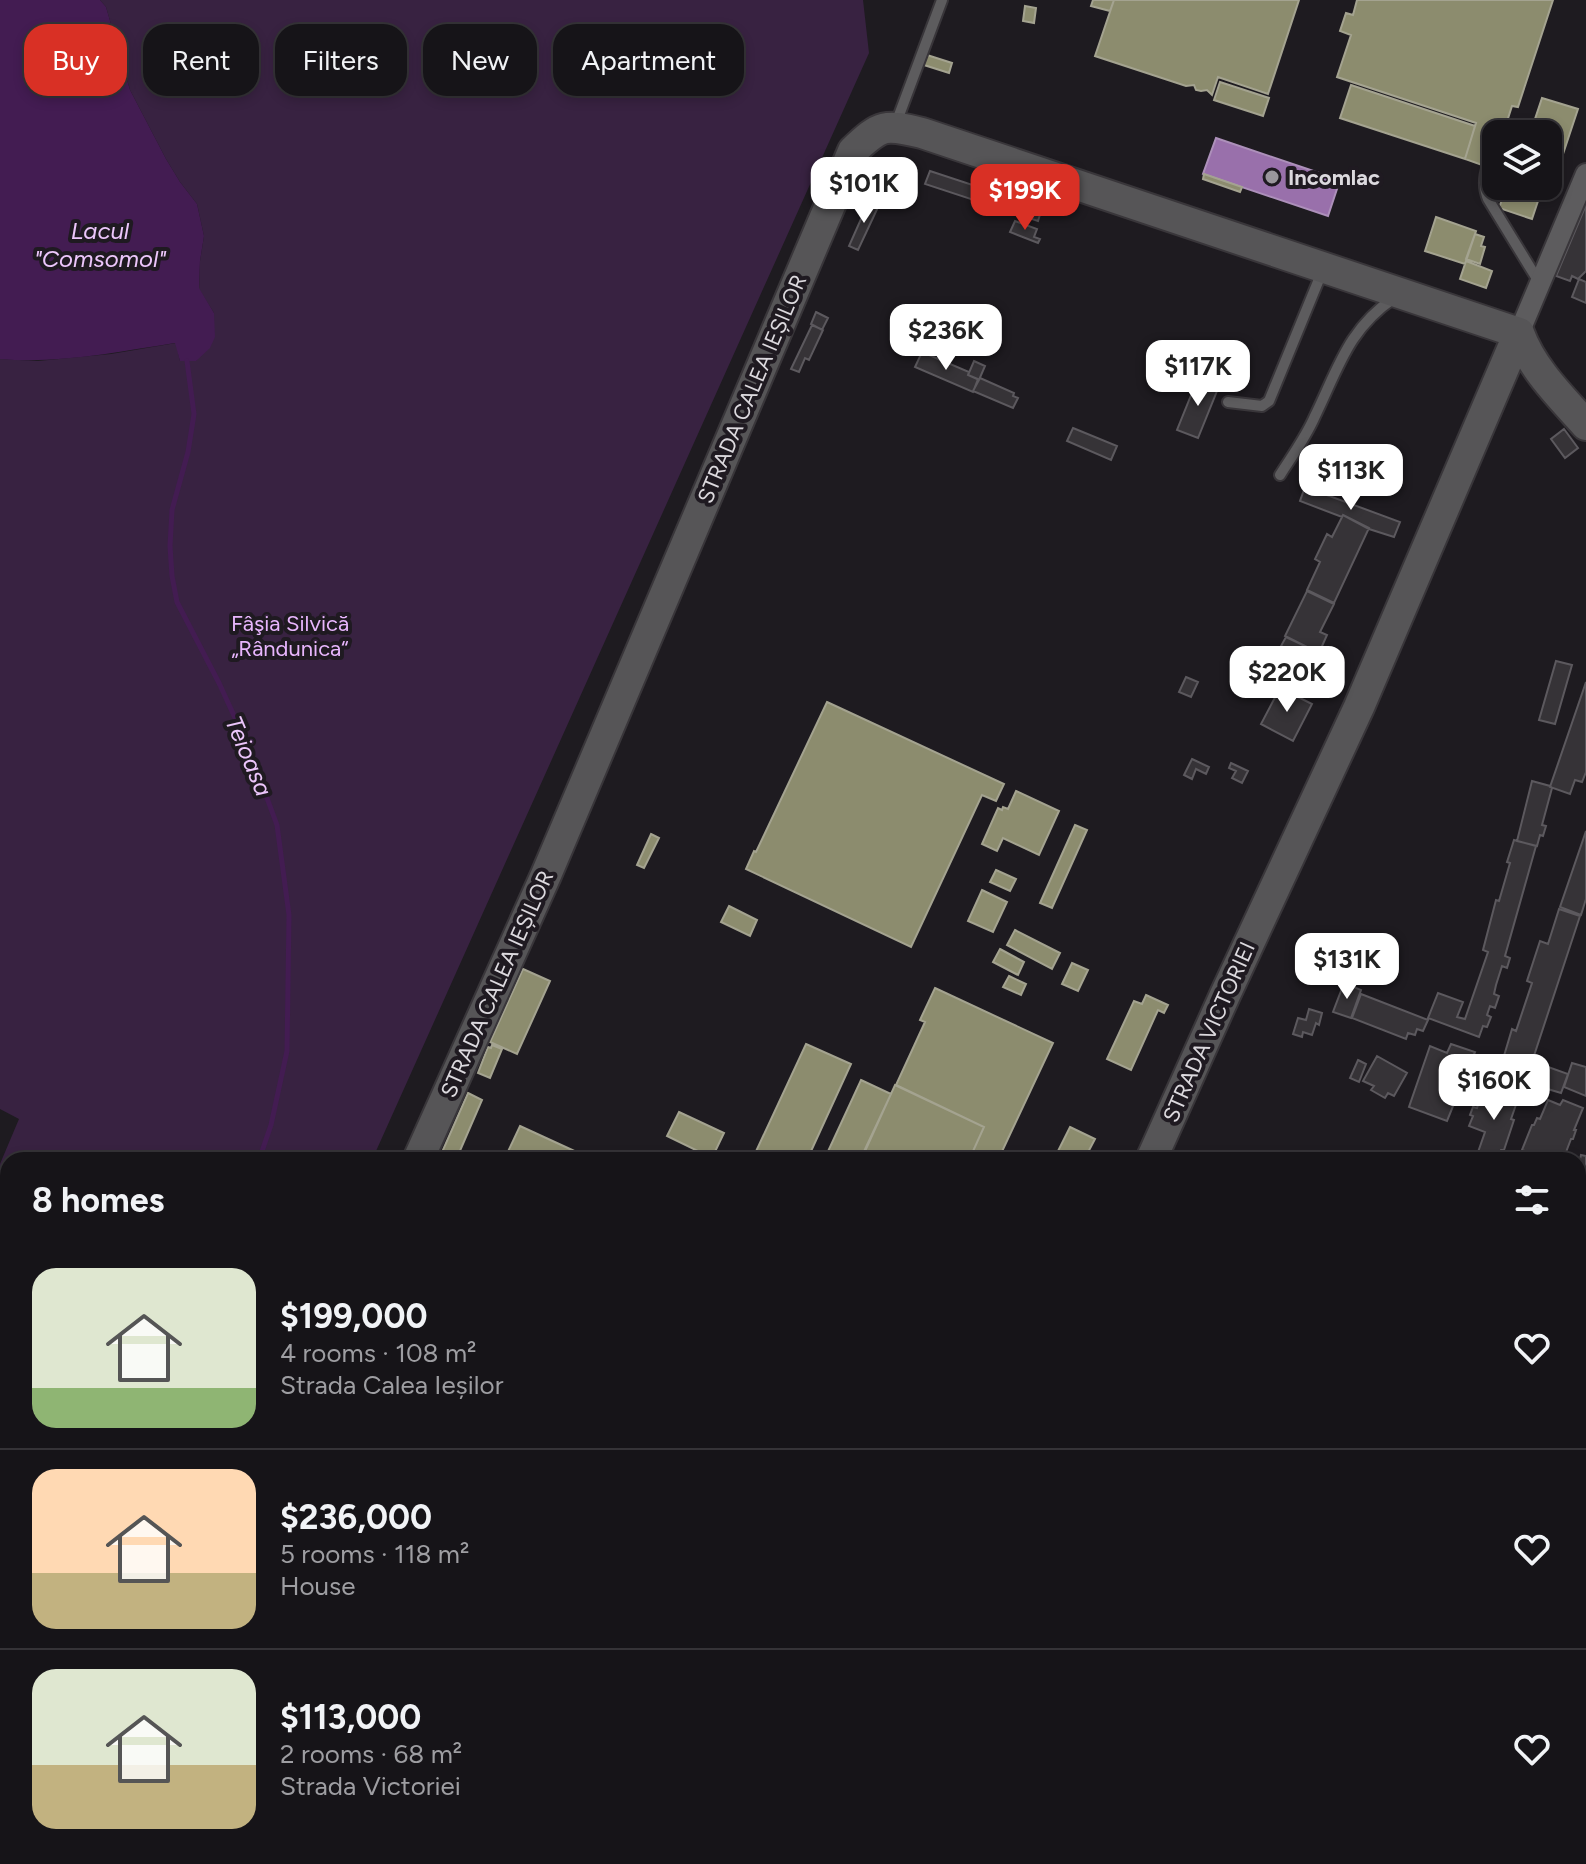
<!DOCTYPE html>
<meta charset="utf-8">
<style>
:root{--surface:#161418;--page:#232125;--text:#f1f3f6;--muted:#9e9ea2;--line:#353337;--accent:#d93025}
body{margin:0;font-family:Figtree,sans-serif;background:var(--page);color:var(--text);height:100vh;display:flex;flex-direction:column;font-size:30px;white-space:nowrap}
*{box-sizing:border-box;margin:0}
p{font-size:26px;color:var(--muted)}
.icon{flex:none;width:44px;height:44px;fill:none;stroke:currentColor;stroke-width:2;stroke-linecap:round;stroke-linejoin:round}
.map{position:relative;flex:1;overflow:hidden}
.side{position:absolute;left:0px;top:1152px;width:1586px;height:712px;display:flex;flex-direction:column;background:var(--surface);border-radius:24px 24px 0 0;box-shadow:0 4px 12px #0003,0 0 0 2px var(--line)}
.side>*{flex:none}
.banner{position:absolute;left:24px;top:24px;width:800px;height:72px;display:flex;gap:16px}
.buttons{position:absolute;left:1482px;top:120px;display:grid;gap:16px}
.buttons a{display:grid;place-items:center;width:80px;height:80px;border-radius:16px;background:var(--surface);box-shadow:0 4px 12px #0003,0 0 0 2px var(--line);font-size:40px}
.price{position:absolute;translate:-50% -68px;padding:0 18px;border-radius:16px;background:#fff;color:#222;font-size:26px;line-height:52px;filter:drop-shadow(0 2px 4px #0008)}
.price::after{content:'';position:absolute;left:50%;top:48px;width:24px;height:18px;margin-left:-12px;background:inherit;clip-path:polygon(0 0,100% 0,50% 100%)}
.price.current{background:var(--accent);color:#fff}
ul{padding:0;list-style:none}
li{display:flex;align-items:center;gap:24px;height:200px;padding:0 32px}
li+li{border-top:2px solid var(--line)}
li span{display:grid;place-items:center;flex:none;width:224px;height:160px;border-radius:24px;color:#555}
li>.icon{margin-inline-start:auto}
span .icon{width:96px;height:96px;fill:#fffc;stroke-width:1}
li b{font-size:34px}
h2{display:flex;justify-content:space-between;align-items:center;height:96px;padding:0 32px;font-size:34px}
.pill{padding:0 28px;border-radius:24px;background:var(--surface);box-shadow:0 4px 12px #0003,0 0 0 2px var(--line);font-size:28px;line-height:72px}
.pill.current{background:var(--accent);color:#fff}
.map>svg:first-child{display:block}
.green{fill:#382241}
.water{fill:#431c52}
.offices{fill:#9970ab;stroke:#ad90ba;stroke-width:2}
.industry{fill:#8c8c6e;stroke:#a4a390;stroke-width:2}
.lines{fill:none;stroke-linecap:round;stroke-linejoin:round}
.stream{stroke:#431c52;stroke-width:5}
.building{fill:#363337;stroke:#5c595e;stroke-width:2}
.lane-casing{stroke:#39363a;stroke-width:14}
.street-casing{stroke:#39363a;stroke-width:24}
.secondary-casing{stroke:#39363a;stroke-width:34}
.lane{stroke:#5d5c5e;stroke-width:10}
.street{stroke:#5d5c5e;stroke-width:20}
.secondary{stroke:#565557;stroke-width:30}
.poi-dot{fill:#9a969c;stroke:#1f1a21;stroke-width:3}
.labels{text-anchor:middle;dominant-baseline:central;stroke-width:8;stroke-linejoin:round;paint-order:stroke}
.poi-label{font-size:22px;font-weight:bold;fill:#dcd9de;stroke:#1f1a21;text-anchor:start}
.street-label{font-size:22px;fill:#dcd9de;stroke:#1f1a21}
.park-label{font-size:22px;fill:#e8b6fd;stroke:#1f1a21}
.water-label{font-size:24px;font-style:italic;fill:#ecc6fb;stroke:#1f1a21}
</style>
<div class="map">
<svg width="1586" height="1864" viewBox="0 0 1586 1864">
<rect width="100%" height="100%" fill="#1e1b20"/>
<path class="green" d="M 100,0 L 863,0 L 869,53 L 372,1160 L 8,1160 L 8,1720 L 6,1721 L 0,1719 L 0,1164 L 19,1119 L 0,1109 L 0,359 L 38,361 L 111,354 L 176,343 L 180,361 L 196,361 L 214,313 L 199,289 L 200,261 L 204,236 L 197,204 L 180,182 L 166,159 L 130,90 L 106,7 Z"/>
<path class="water" d="M 0,0 L 100,0 L 106,7 L 130,90 L 166,159 L 180,182 L 197,204 L 204,236 L 200,261 L 199,288 L 214,313 L 215,337 L 210,348 L 196,361 L 180,361 L 175,343 C 117,352 59,364 0,359 Z"/>
<path class="offices" d="M 1216,138 L 1340,180 L 1328,216 L 1203,174 Z"/>
<path class="industry" d="M 1093,0 L 1114,0 L 1110,11 L 1091,6 Z
M 1114,0 L 1299,0 L 1268,94 L 1218,77 L 1212,95 L 1207,90 L 1201,91 L 1196,90 L 1194,85 L 1186,86 L 1095,56 Z
M 1357,0 L 1553,0 L 1518,107 L 1512,106 L 1503,134 L 1492,134 L 1482,165 L 1465,159 L 1476,123 L 1337,77 L 1351,35 L 1340,31 L 1346,13 L 1353,15 Z
M 1025,6 L 1036,8 L 1034,23 L 1023,21 Z
M 927,55 L 952,63 L 949,73 L 924,65 Z
M 1220,82 L 1269,98 L 1263,116 L 1214,100 Z
M 1351,85 L 1475,126 L 1465,159 L 1340,118 Z
M 1542,98 L 1578,109 L 1552,187 L 1548,186 L 1548,134 L 1530,134 Z
M 1204,174 L 1242,187 L 1240,192 L 1203,179 Z
M 1507,186 L 1543,186 L 1532,219 L 1499,208 Z
M 1436,217 L 1476,231 L 1465,264 L 1425,251 Z
M 1475,234 L 1484,237 L 1481,246 L 1485,247 L 1480,264 L 1466,259 Z
M 1466,261 L 1492,271 L 1486,288 L 1460,279 Z
M 827,702 L 1004,784 L 996,801 L 982,795 L 911,947 L 746,869 L 754,851 L 756,852 Z
M 1016,791 L 1059,811 L 1039,855 L 1003,838 L 997,851 L 982,844 L 998,808 L 1002,810 L 1003,807 L 1008,809 Z
M 1075,825 L 1087,830 L 1052,908 L 1040,903 Z
M 651,834 L 659,838 L 644,868 L 637,865 Z
M 996,870 L 1016,879 L 1010,891 L 990,882 Z
M 982,890 L 1007,902 L 993,932 L 968,921 Z
M 729,906 L 757,920 L 750,936 L 721,922 Z
M 1015,930 L 1060,953 L 1052,969 L 1007,945 Z
M 1000,949 L 1024,962 L 1018,975 L 993,962 Z
M 1072,963 L 1088,970 L 1078,991 L 1062,984 Z
M 523,969 L 550,981 L 517,1054 L 490,1042 Z
M 1009,976 L 1026,984 L 1021,995 L 1003,987 Z
M 935,988 L 1053,1043 L 998,1160 L 969,1160 L 984,1127 L 896,1085 L 925,1022 L 920,1020 Z
M 1146,995 L 1168,1005 L 1164,1013 L 1158,1010 L 1131,1070 L 1107,1059 L 1134,1001 L 1142,1004 Z
M 806,1044 L 851,1064 L 807,1160 L 752,1160 Z
M 492,1045 L 502,1049 L 490,1078 L 478,1073 L 488,1047 L 491,1048 Z
M 861,1080 L 891,1094 L 860,1160 L 824,1160 Z
M 895,1085 L 984,1127 L 969,1160 L 861,1160 Z
M 468,1093 L 482,1100 L 456,1160 L 441,1160 L 439,1159 Z
M 679,1112 L 724,1133 L 712,1158 L 667,1136 Z
M 520,1126 L 594,1160 L 504,1160 Z
M 1070,1127 L 1095,1139 L 1084,1160 L 1061,1160 L 1055,1157 Z
M 84,1856 L 111,1856 L 107,1864 L 85,1864 L 81,1862 Z"/>
<g class="lines">
<path class="stream" d="M 187,361 L 194,414 L 188,452 L 172,510 L 170,546 L 172,576 L 177,602 L 219,683 L 247,744 L 277,825 L 289,915 L 287,1051 L 271,1125 L 259,1160"/>
</g>
<path class="building" d="M 930,171 L 1042,208 L 1038,221 L 925,184 Z
M 898,181 L 903,192 L 882,201 L 877,190 Z
M 869,201 L 879,205 L 858,250 L 849,246 Z
M 1586,205 L 1586,271 L 1578,279 L 1572,276 L 1570,281 L 1556,276 Z
M 1015,221 L 1037,229 L 1034,237 L 1040,239 L 1038,243 L 1010,232 Z
M 1579,279 L 1586,282 L 1586,303 L 1572,297 Z
M 816,312 L 828,318 L 822,330 L 811,324 Z
M 812,325 L 823,330 L 809,360 L 805,358 L 799,372 L 791,369 Z
M 922,352 L 969,372 L 968,375 L 978,379 L 973,392 L 915,367 Z
M 974,361 L 985,366 L 979,380 L 968,375 Z
M 980,378 L 1014,393 L 1013,396 L 1018,398 L 1013,408 L 973,391 Z
M 1198,378 L 1219,386 L 1198,438 L 1177,430 Z
M 1073,428 L 1117,446 L 1111,460 L 1067,441 Z
M 1564,429 L 1578,448 L 1565,458 L 1551,439 Z
M 1305,487 L 1400,522 L 1394,537 L 1369,529 L 1343,515 L 1342,517 L 1300,501 Z
M 1343,515 L 1369,528 L 1334,603 L 1307,590 L 1320,562 L 1315,559 L 1327,534 L 1332,537 Z
M 1307,591 L 1334,604 L 1320,632 L 1327,635 L 1319,653 L 1285,636 Z
M 1286,637 L 1309,648 L 1305,658 L 1281,646 Z
M 1281,647 L 1302,658 L 1298,664 L 1277,654 Z
M 1556,661 L 1572,665 L 1555,724 L 1539,720 Z
M 1186,677 L 1198,682 L 1191,697 L 1179,692 Z
M 1586,682 L 1586,772 L 1582,782 L 1575,780 L 1570,794 L 1550,787 Z
M 1280,688 L 1312,704 L 1293,741 L 1261,724 Z
M 1192,759 L 1209,767 L 1206,774 L 1196,769 L 1192,779 L 1184,775 Z
M 1231,763 L 1248,771 L 1242,783 L 1232,778 L 1236,771 L 1229,768 Z
M 1532,781 L 1550,786 L 1552,788 L 1542,825 L 1546,826 L 1543,836 L 1540,835 L 1537,846 L 1517,841 Z
M 1586,831 L 1586,899 L 1581,915 L 1560,907 Z
M 1514,840 L 1536,846 L 1505,956 L 1510,958 L 1507,968 L 1502,966 L 1496,985 L 1494,994 L 1499,996 L 1495,1008 L 1490,1006 L 1487,1015 L 1491,1017 L 1487,1027 L 1483,1026 L 1479,1037 L 1428,1018 L 1438,993 L 1463,1002 L 1457,1017 L 1465,1019 L 1488,952 L 1483,950 L 1496,900 L 1499,901 L 1510,863 L 1507,862 Z
M 1559,909 L 1580,916 L 1528,1074 L 1530,1075 L 1523,1095 L 1493,1085 L 1496,1076 L 1498,1076 L 1512,1029 L 1516,1031 L 1532,983 L 1527,981 L 1540,941 L 1548,944 Z
M 1344,983 L 1361,990 L 1351,1018 L 1333,1012 Z
M 1361,994 L 1428,1020 L 1423,1031 L 1417,1029 L 1415,1035 L 1408,1033 L 1406,1039 L 1352,1018 Z
M 1309,1009 L 1322,1013 L 1319,1025 L 1316,1023 L 1312,1035 L 1303,1032 L 1302,1037 L 1293,1034 L 1298,1018 L 1306,1020 Z
M 1451,1044 L 1475,1052 L 1447,1121 L 1409,1107 L 1430,1046 L 1447,1053 Z
M 1377,1056 L 1407,1073 L 1394,1096 L 1388,1093 L 1385,1098 L 1371,1090 L 1374,1086 L 1363,1081 Z
M 1358,1060 L 1366,1064 L 1359,1082 L 1350,1078 Z
M 1537,1063 L 1568,1074 L 1561,1093 L 1531,1084 Z
M 1572,1063 L 1586,1067 L 1586,1096 L 1564,1087 Z
M 1484,1088 L 1518,1099 L 1511,1119 L 1514,1120 L 1504,1150 L 1501,1150 L 1497,1160 L 1477,1155 L 1485,1132 L 1469,1126 L 1473,1116 L 1470,1115 L 1473,1107 L 1477,1108 Z
M 1548,1100 L 1560,1105 L 1563,1100 L 1583,1108 L 1574,1130 L 1576,1130 L 1573,1139 L 1571,1139 L 1563,1160 L 1522,1159 L 1525,1151 L 1522,1150 L 1532,1125 L 1534,1125 L 1537,1118 L 1540,1119 Z
M 1581,1155 L 1586,1156 L 1586,1274 L 1579,1272 L 1578,1276 L 1578,1168 Z
M 1578,1346 L 1584,1349 L 1581,1356 L 1586,1358 L 1586,1376 L 1578,1395 Z
M 1578,1575 L 1586,1578 L 1586,1615 L 1578,1612 Z
M 1578,1692 L 1586,1695 L 1586,1732 L 1578,1729 Z
M 1578,1826 L 1586,1829 L 1586,1864 L 1577,1864 L 1555,1856 L 1578,1856 Z
M 1006,1856 L 1029,1856 L 1026,1864 L 1002,1864 Z"/>
<g class="lines">
<defs>
<path id="lane" d="M 895,126 L 942,0
M 1499,134 L 1503,125
M 1496,144 C 1489,163 1480,179 1488,199 L 1539,282
M 1228,402 L 1262,406 L 1269,401 L 1322,272
M 1280,475 C 1292,456 1306,437 1315,416 C 1338,369 1348,329 1394,298"/>
<path id="street" d="M 1519,333 L 1586,174"/>
<path id="secondary" d="M 418,1160 L 546,875 L 853,151 C 881,124 885,124 922,133 L 1519,333 C 1532,369 1561,397 1586,425
M 1151,1160 L 1225,995 L 1359,707 L 1519,333
M 0,1761 L 8,1759
M 1247,1856 L 1267,1864"/>
</defs>
<use href="#lane" class="lane-casing"/>
<use href="#street" class="street-casing"/>
<use href="#secondary" class="secondary-casing"/>
<use href="#lane" class="lane"/>
<use href="#street" class="street"/>
<use href="#secondary" class="secondary"/>
</g>
<circle class="poi-dot" cx="1272" cy="177" r="8"/>
<g class="labels">
<g class="poi-label">
<text x="1288" y="177">Incomlac</text>
</g>
<g class="street-label">
<text transform="translate(752 389) rotate(-67)">STRADA CALEA IEȘILOR</text>
<text transform="translate(497 984) rotate(-66)">STRADA CALEA IEȘILOR</text>
<text transform="translate(1209 1032) rotate(-66)">STRADA VICTORIEI</text>
</g>
<g class="park-label">
<text x="290" y="623">Fâşia Silvică<tspan x="290" dy="25">„Rândunica“</tspan></text>
</g>
<g class="water-label">
<text x="100" y="230">Lacul<tspan x="100" dy="28">"Comsomol"</tspan></text>
<text transform="translate(249 756) rotate(67)">Teioasa</text>
</g>
</g>
</svg>
<div class="buttons">
<a><svg class="icon" aria-label="layers" viewBox="0 0 24 24"><path d="M12 4l9 5-9 5-9-5zM3 14l9 5 9-5"/></svg></a>
</div>
<b class="price" style="left:864px;top:225px">$101K</b>
<b class="price current" style="left:1025px;top:232px">$199K</b>
<b class="price" style="left:946px;top:372px">$236K</b>
<b class="price" style="left:1198px;top:408px">$117K</b>
<b class="price" style="left:1351px;top:512px">$113K</b>
<b class="price" style="left:1287px;top:714px">$220K</b>
<b class="price" style="left:1347px;top:1001px">$131K</b>
<b class="price" style="left:1494px;top:1122px">$160K</b>
<div class="banner">
<a class="pill current">Buy</a>
<a class="pill">Rent</a>
<a class="pill">Filters</a>
<a class="pill">New</a>
<a class="pill">Apartment</a>
</div>
<section class="side">
<h2>8 homes<svg class="icon" aria-label="filters" viewBox="0 0 24 24"><path d="M4 7h16M4 17h16"/><circle cx="9" cy="7" r="2"/><circle cx="15" cy="17" r="2"/></svg></h2>
<ul>
<li><span style="background:linear-gradient(#dfe7d0 75%,#8fb573 0)"><svg class="icon" aria-label="home" viewBox="0 0 24 24"><path d="M3 11l9-7 9 7M6 9v11h12V9"/></svg></span><div><b>$199,000</b><p>4 rooms · 108 m²</p><p>Strada Calea Ieșilor</p></div><svg class="icon" aria-label="heart" viewBox="0 0 24 24"><path d="M12 20l-8-8c-3-5 5-10 8-4 3-6 11-1 8 4z"/></svg></li>
<li><span style="background:linear-gradient(#ffd9b3 65%,#c2b280 0)"><svg class="icon" aria-label="home" viewBox="0 0 24 24"><path d="M3 11l9-7 9 7M6 9v11h12V9"/></svg></span><div><b>$236,000</b><p>5 rooms · 118 m²</p><p>House</p></div><svg class="icon" aria-label="heart" viewBox="0 0 24 24"><path d="M12 20l-8-8c-3-5 5-10 8-4 3-6 11-1 8 4z"/></svg></li>
<li><span style="background:linear-gradient(#dfe7d0 60%,#c2b280 0)"><svg class="icon" aria-label="home" viewBox="0 0 24 24"><path d="M3 11l9-7 9 7M6 9v11h12V9"/></svg></span><div><b>$113,000</b><p>2 rooms · 68 m²</p><p>Strada Victoriei</p></div><svg class="icon" aria-label="heart" viewBox="0 0 24 24"><path d="M12 20l-8-8c-3-5 5-10 8-4 3-6 11-1 8 4z"/></svg></li>
</ul>
</section>
</div>
